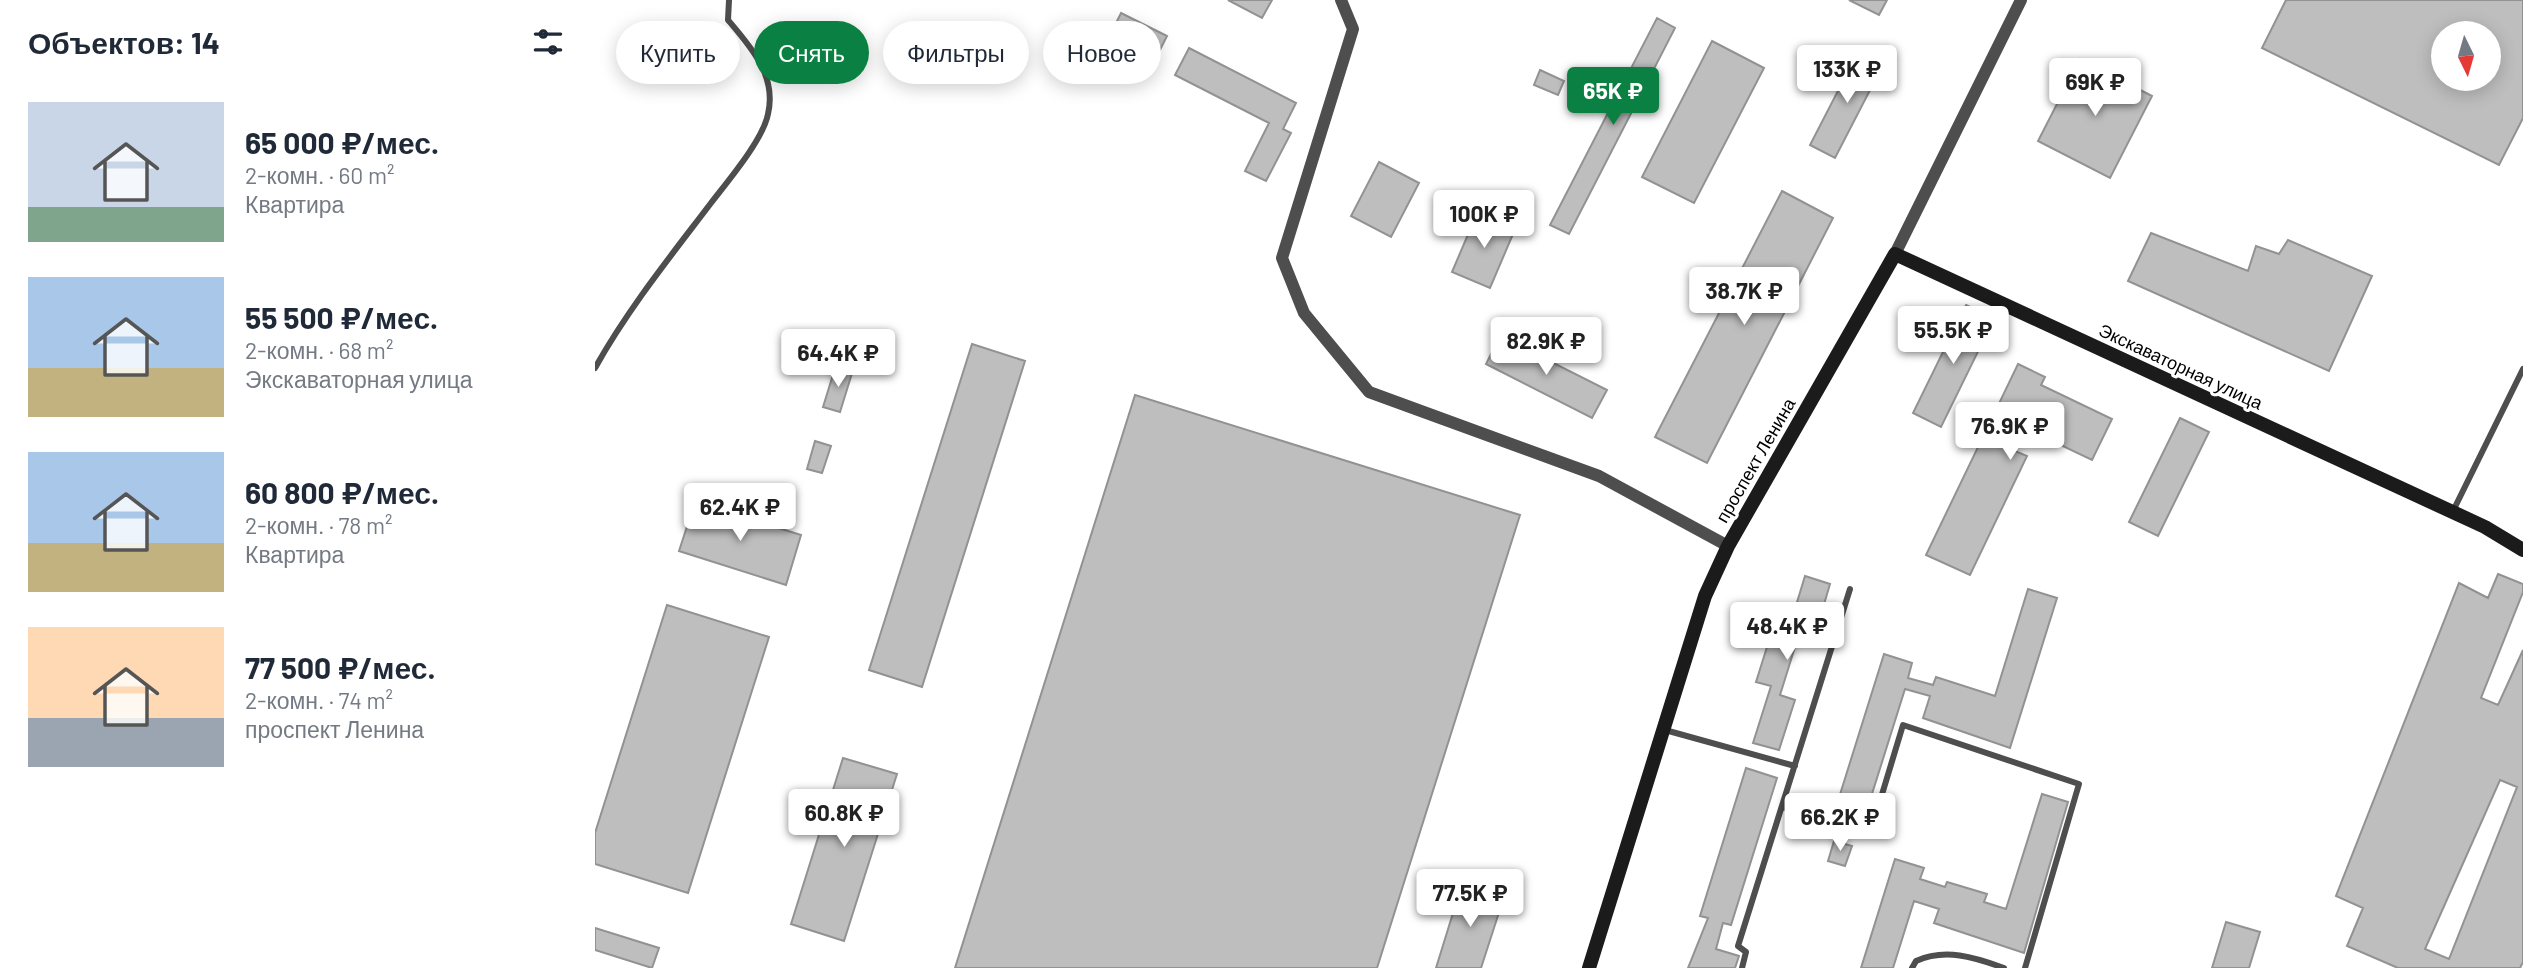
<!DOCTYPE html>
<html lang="ru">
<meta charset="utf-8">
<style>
:root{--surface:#fff;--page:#f6f6f7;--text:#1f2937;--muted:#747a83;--accent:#0b8043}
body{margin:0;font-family:Barlow,sans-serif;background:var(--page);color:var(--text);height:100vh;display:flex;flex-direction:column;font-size:26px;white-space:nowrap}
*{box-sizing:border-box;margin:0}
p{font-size:23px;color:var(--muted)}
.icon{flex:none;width:38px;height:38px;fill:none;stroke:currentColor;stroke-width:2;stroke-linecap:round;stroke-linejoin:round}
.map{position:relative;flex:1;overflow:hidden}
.details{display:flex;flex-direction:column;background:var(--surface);width:595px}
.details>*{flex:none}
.hud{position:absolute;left:21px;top:21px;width:665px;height:63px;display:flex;gap:14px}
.needle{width:46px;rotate:175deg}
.tools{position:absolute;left:1836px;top:21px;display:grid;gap:14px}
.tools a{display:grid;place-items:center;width:70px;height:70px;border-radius:50%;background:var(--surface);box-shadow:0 4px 18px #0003;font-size:35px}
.price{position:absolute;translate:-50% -60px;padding:0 16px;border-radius:7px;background:#fff;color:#222;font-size:23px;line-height:46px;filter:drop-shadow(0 2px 4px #0008)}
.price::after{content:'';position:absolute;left:50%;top:42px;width:21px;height:16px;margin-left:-10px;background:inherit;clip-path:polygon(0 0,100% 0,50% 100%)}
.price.selected{background:var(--accent);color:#fff}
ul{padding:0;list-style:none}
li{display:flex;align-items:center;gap:21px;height:175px;padding:0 28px}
li span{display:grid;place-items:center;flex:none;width:196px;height:140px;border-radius:0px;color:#555}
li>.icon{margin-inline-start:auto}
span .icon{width:84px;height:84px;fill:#fffc;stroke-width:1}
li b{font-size:30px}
h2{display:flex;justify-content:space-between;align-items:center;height:84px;padding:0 28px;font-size:30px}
.tag{padding:0 24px;border-radius:32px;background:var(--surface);box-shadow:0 4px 18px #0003;font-size:24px;line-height:63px}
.tag.selected{background:var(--accent);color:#fff}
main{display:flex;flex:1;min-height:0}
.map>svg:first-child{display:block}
.building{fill:#bebebe;stroke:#929292;stroke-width:2;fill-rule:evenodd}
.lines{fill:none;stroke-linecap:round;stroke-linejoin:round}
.lane{stroke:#4e4e4e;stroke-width:6}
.street{stroke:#4e4e4e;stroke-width:12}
.secondary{stroke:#1b1b1b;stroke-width:14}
.labels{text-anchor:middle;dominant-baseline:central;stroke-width:6;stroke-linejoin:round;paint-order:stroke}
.street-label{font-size:18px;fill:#000;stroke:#fff}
</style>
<main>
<section class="details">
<h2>Объектов: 14<svg class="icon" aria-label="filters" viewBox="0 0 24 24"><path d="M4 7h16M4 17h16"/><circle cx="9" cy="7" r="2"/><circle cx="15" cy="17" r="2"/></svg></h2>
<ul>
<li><span style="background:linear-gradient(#c9d6e8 75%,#7fa58c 0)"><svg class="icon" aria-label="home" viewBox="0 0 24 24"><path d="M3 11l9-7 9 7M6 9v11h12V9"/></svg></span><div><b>65 000 ₽/мес.</b><p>2-комн. · 60 m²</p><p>Квартира</p></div></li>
<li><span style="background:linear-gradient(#a9c7e8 65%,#c2b280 0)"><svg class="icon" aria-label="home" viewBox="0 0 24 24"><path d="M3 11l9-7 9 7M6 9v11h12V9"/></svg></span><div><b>55 500 ₽/мес.</b><p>2-комн. · 68 m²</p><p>Экскаваторная улица</p></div></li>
<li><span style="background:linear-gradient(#a9c7e8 65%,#c2b280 0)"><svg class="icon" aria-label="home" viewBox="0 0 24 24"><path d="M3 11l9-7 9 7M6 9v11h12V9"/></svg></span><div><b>60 800 ₽/мес.</b><p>2-комн. · 78 m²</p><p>Квартира</p></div></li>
<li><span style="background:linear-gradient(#ffd9b3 65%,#9aa5b1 0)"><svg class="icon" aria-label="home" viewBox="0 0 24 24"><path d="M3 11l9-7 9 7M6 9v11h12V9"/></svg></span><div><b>77 500 ₽/мес.</b><p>2-комн. · 74 m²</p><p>проспект Ленина</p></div></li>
</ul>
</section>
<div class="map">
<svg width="1928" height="968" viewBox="0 0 1928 968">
<rect width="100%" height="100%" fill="#fff"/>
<path class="building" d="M 633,0 L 677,0 L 667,18 Z
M 1254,0 L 1292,0 L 1284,15 Z
M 1691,0 L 1928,0 L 1928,118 L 1904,165 L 1667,48 ZM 1848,33 L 1894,33 L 1894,79 L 1848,79 Z
M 526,13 L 572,36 L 559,62 L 513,39 Z
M 1062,18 L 1080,28 L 974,234 L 955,225 Z
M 1117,41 L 1169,68 L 1099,203 L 1047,177 Z
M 594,48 L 701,103 L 688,129 L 696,133 L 671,181 L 650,171 L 674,123 L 580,75 Z
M 1263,52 L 1288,65 L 1240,158 L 1215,145 Z
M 1485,59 L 1557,96 L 1515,178 L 1443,141 Z
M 945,70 L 969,81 L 963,95 L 939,85 Z
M 784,162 L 824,183 L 796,237 L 756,216 Z
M 1187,191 L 1238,218 L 1112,463 L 1060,437 Z
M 883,211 L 921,227 L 895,288 L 857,272 Z
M 1556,233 L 1653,271 L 1661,246 L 1684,254 L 1693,240 L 1777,276 L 1734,371 L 1533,281 Z
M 1371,305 L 1399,319 L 1346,427 L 1318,413 Z
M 905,336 L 1012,390 L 997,418 L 891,364 Z
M 377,344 L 430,361 L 327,687 L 274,670 Z
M 1423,364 L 1450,377 L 1446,385 L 1517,419 L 1497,460 L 1426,426 L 1415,449 L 1432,456 L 1375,575 L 1331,555 Z
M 241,365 L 258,370 L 245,412 L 228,407 Z
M 540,395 L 925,515 L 782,968 L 360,968 Z
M 1585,418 L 1614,432 L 1563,536 L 1534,522 Z
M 220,441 L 236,446 L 227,473 L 212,469 Z
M 100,502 L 206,535 L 191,585 L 84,551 Z
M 1903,574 L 1928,584 L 1928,592 L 1886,698 L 1903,705 L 1928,650 L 1928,962 L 1925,968 L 1803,968 L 1752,946 L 1768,908 L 1741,896 L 1864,583 L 1893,598 ZM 1905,780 L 1922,787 L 1854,959 L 1830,949 Z
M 1210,576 L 1235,584 L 1220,635 L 1205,631 L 1185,695 L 1200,700 L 1184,750 L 1158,743 L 1176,686 L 1161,682 L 1177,631 L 1192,635 Z
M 1433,589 L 1462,598 L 1415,748 L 1328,718 L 1335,696 L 1310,689 L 1271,813 L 1242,804 L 1289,654 L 1317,663 L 1313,678 L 1338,685 L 1341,677 L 1400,696 Z
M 72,605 L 174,637 L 93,893 L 0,864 L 0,833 Z
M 248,758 L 302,774 L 249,941 L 196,924 Z
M 1151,768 L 1182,778 L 1136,925 L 1128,923 L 1121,949 L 1144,956 L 1140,968 L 1093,968 L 1113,918 L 1105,916 Z
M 1447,794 L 1473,802 L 1429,953 L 1339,923 L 1344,909 L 1319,901 L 1298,968 L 1266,968 L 1300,859 L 1329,868 L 1325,879 L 1350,887 L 1352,882 L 1392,894 L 1389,902 L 1411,909 Z
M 1239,841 L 1257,846 L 1250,866 L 1233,861 Z
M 867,884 L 909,897 L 886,968 L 841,968 Z
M 1631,922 L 1665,932 L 1654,968 L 1617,968 Z
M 0,928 L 64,948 L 57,968 L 0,950 Z"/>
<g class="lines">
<path class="lane" d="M 0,368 C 33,309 75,257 116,203 C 132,182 168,140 173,114 C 182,76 156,47 133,20 L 134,0
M 1858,511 L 1928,369
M 1070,730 L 1200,766
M 1187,807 L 1275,834 L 1308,725 L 1484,784 L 1430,968
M 1147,968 L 1151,952 L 1143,946 L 1255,589
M 1317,968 L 1321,961 C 1350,948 1379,957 1409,968"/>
<path class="street" d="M 746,0 L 758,29 L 687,258 L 709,313 L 774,392 L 1004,476 L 1133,546
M 1300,254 L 1426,0"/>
<path class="secondary" d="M 994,968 L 1110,596 L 1133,546 L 1300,254 L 1890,527 L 1928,550"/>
</g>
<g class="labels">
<g class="street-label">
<text transform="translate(1586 366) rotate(25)">Экскаваторная улица</text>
<text transform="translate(1160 460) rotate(-60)">проспект Ленина</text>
</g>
</g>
</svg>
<div class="tools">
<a><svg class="needle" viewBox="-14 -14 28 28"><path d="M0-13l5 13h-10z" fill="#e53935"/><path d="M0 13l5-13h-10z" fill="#747a83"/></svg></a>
</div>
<b class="price" style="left:1252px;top:105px">133K ₽</b>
<b class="price" style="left:1500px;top:118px">69K ₽</b>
<b class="price selected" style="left:1018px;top:127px">65K ₽</b>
<b class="price" style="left:889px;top:250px">100K ₽</b>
<b class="price" style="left:1149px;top:327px">38.7K ₽</b>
<b class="price" style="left:1358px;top:366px">55.5K ₽</b>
<b class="price" style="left:951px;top:377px">82.9K ₽</b>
<b class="price" style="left:243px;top:389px">64.4K ₽</b>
<b class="price" style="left:1415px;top:462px">76.9K ₽</b>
<b class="price" style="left:145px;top:543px">62.4K ₽</b>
<b class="price" style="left:1192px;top:662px">48.4K ₽</b>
<b class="price" style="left:249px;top:849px">60.8K ₽</b>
<b class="price" style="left:1245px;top:853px">66.2K ₽</b>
<b class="price" style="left:875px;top:929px">77.5K ₽</b>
<div class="hud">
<a class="tag">Купить</a>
<a class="tag selected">Снять</a>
<a class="tag">Фильтры</a>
<a class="tag">Новое</a>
</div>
</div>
</main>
